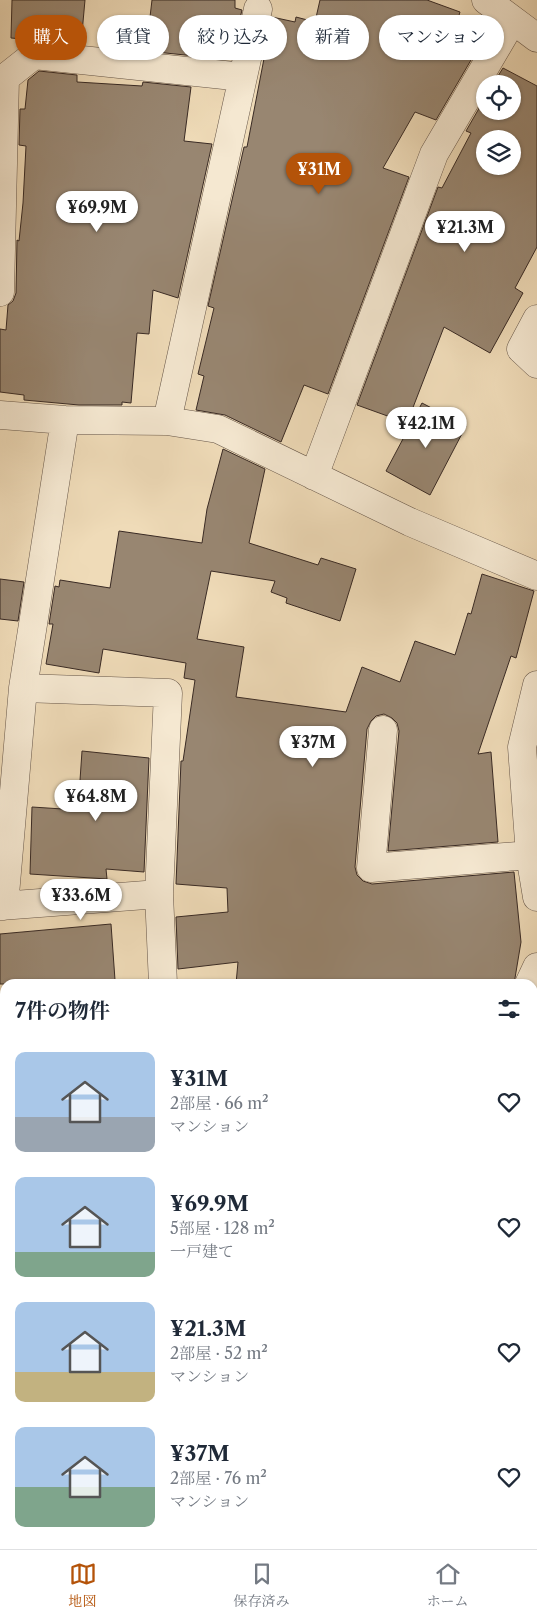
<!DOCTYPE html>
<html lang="ja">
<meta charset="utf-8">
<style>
:root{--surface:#fff;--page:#f2f2f3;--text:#1f2937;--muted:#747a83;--line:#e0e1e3;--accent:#b45309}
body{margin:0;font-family:"Libre Caslon Text","Noto Serif JP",serif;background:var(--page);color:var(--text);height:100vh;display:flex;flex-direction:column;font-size:19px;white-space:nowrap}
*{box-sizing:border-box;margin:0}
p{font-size:16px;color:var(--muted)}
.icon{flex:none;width:28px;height:28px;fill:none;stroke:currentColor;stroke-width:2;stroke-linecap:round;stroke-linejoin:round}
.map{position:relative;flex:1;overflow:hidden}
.side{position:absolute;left:0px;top:979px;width:538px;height:571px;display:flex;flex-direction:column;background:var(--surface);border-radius:15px 15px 0 0;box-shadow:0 1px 4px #0004}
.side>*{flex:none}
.hud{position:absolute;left:15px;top:15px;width:508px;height:45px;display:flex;gap:10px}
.controls{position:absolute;left:476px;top:75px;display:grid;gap:10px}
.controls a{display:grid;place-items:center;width:45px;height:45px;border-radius:50%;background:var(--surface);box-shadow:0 1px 4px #0004;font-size:25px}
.price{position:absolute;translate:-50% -42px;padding:0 11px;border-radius:18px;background:#fff;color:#222;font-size:16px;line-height:32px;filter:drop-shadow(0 1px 2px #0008)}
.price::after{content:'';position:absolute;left:50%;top:30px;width:15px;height:11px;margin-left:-8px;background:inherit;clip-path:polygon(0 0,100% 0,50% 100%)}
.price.selected{background:var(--accent);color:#fff}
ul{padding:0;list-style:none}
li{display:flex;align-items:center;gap:15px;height:125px;padding:0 15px}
li span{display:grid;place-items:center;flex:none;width:140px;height:100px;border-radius:10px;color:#555}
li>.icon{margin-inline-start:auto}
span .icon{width:60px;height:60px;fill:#fffc;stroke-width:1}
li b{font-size:21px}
h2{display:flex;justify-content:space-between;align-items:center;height:60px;padding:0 15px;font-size:21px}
.pill{padding:0 18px;border-radius:22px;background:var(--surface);box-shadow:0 1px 4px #0004;font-size:18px;line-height:45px}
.pill.selected{background:var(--accent);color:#fff}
.menu{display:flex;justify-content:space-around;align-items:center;height:70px;border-top:1px solid var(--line);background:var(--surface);font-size:14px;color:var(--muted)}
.menu a{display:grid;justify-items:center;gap:2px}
.menu .selected{color:var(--accent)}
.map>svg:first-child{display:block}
.building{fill:#988671;stroke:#392a24;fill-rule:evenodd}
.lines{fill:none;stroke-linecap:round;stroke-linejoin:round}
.minor-casing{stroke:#665649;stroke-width:29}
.major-casing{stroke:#392a24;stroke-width:29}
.minor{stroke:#f5e8d1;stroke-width:28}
.major{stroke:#efdbb8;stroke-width:28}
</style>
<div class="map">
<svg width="537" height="1549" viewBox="0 0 537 1549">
<rect width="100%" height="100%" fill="#efdbb8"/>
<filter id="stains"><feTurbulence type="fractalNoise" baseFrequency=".004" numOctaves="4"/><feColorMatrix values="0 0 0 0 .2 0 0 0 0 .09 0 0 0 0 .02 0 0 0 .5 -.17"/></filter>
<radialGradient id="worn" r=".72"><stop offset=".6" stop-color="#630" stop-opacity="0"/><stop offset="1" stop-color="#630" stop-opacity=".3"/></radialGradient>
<path class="building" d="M 12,0 L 85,0 L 81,44 L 11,38 Z
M 152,0 L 235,0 L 235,8 L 242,10 L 233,48 L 197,44 L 195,56 L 146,51 Z
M 320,0 L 427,0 L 460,12 L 457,22 L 485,32 L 485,36 L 436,120 L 415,112 L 383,168 L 409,177 L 328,394 L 304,385 L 281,442 L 225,415 L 196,410 L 204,376 L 198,374 L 214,308 L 208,306 L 244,147 L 247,147 L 272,17 L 295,22 L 296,17 L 315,22 Z
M 503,68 L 537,86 L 537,247 L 515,288 L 523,293 L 490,353 L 444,327 L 407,423 L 357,405 L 438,187 L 442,188 L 471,133 L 466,131 L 485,98 L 485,111 L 512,111 L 512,84 L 493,84 ZM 485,139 L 512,139 L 512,166 L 485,166 Z
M 39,71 L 77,75 L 77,82 L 142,86 L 143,82 L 191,87 L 184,141 L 212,144 L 178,298 L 153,290 L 149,334 L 137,333 L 131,403 L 122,402 L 122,405 L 79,405 L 24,400 L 24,395 L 0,392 L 0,329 L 6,330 L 8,305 L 13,301 L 16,293 L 17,240 L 19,241 L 23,203 L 26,146 L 19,145 L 20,109 L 25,109 L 28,80 Z
M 422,403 L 466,426 L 430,495 L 386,471 Z
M 223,449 L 265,469 L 249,543 L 318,565 L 321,558 L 356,569 L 340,621 L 286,603 L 287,598 L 271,592 L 275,581 L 211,571 L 197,639 L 244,647 L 236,697 L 346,712 L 362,667 L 400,682 L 415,641 L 455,655 L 468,613 L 471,614 L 482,574 L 534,591 L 516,658 L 511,656 L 478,754 L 491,752 L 498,842 L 388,851 L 399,731 L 397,723 L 392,718 L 384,714 L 376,716 L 371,721 L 367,729 L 355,867 L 357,875 L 363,881 L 372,884 L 514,872 L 521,942 L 514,984 L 236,984 L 238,962 L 178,969 L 176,917 L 228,912 L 227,888 L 176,884 L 181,761 L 183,761 L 195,680 L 184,678 L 186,663 L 103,649 L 99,673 L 46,664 L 53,624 L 49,624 L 55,586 L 59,587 L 60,580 L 110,588 L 119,531 L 202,543 L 207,509 Z
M 0,579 L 24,582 L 18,621 L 0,619 Z
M 82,751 L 149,758 L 144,872 L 106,869 L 107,879 L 30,874 L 32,807 L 78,810 Z
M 111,924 L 115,980 L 69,984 L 0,984 L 0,934 Z"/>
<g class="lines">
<defs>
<path id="minor" d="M 486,0 L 537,38
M 0,292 L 5,78 L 34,55 L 243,77
M 537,319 L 521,349 L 537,364
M 0,415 L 65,420 L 167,421 L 218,429 L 410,522 L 537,576
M 167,421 L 258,9
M 314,476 L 434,154 L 512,21
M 537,685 L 522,747 L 530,855 L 537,897
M 23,688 L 168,693 L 159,894 L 163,984
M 383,730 L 371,868 L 530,855
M 0,906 L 159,894
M 4,906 L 23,688 L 65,420
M 529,984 L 537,967
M 0,1165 L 5,1161"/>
<path id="major" d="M 0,1508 L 5,1509
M 131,1545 L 145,1549"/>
</defs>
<use href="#minor" class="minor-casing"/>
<use href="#major" class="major-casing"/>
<use href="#minor" class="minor"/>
<use href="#major" class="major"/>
</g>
<rect width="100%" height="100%" filter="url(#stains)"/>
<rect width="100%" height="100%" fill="url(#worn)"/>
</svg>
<div class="controls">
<a><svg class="icon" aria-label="locate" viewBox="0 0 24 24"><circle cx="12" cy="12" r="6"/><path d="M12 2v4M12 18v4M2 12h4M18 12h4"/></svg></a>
<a><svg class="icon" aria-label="layers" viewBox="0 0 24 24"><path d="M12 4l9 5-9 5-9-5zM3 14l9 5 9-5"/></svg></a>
</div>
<b class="price selected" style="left:319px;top:195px">¥31M</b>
<b class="price" style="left:97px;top:233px">¥69.9M</b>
<b class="price" style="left:465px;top:253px">¥21.3M</b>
<b class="price" style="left:426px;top:449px">¥42.1M</b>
<b class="price" style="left:313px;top:768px">¥37M</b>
<b class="price" style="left:96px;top:822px">¥64.8M</b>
<b class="price" style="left:81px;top:921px">¥33.6M</b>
<div class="hud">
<a class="pill selected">購入</a>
<a class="pill">賃貸</a>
<a class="pill">絞り込み</a>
<a class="pill">新着</a>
<a class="pill">マンション</a>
</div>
<section class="side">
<h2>7件の物件<svg class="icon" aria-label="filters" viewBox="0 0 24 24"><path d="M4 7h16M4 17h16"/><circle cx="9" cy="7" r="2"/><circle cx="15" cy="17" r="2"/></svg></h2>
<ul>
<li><span style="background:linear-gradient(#a9c7e8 65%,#9aa5b1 0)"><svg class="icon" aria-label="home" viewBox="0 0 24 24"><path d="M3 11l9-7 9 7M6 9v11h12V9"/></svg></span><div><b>¥31M</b><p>2部屋 · 66 m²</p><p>マンション</p></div><svg class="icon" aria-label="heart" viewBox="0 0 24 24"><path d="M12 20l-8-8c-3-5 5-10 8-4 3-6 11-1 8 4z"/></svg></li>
<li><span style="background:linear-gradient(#a9c7e8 75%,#7fa58c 0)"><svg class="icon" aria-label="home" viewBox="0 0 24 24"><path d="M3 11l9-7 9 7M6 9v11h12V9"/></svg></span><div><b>¥69.9M</b><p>5部屋 · 128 m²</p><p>一戸建て</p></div><svg class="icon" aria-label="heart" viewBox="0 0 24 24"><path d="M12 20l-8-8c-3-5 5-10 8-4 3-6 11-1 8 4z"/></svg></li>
<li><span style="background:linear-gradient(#a9c7e8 70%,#c2b280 0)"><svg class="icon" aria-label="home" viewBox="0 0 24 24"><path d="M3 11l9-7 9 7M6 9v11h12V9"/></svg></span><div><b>¥21.3M</b><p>2部屋 · 52 m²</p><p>マンション</p></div><svg class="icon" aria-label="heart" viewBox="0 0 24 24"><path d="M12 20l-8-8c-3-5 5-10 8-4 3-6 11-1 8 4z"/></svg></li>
<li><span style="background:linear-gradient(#a9c7e8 60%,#7fa58c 0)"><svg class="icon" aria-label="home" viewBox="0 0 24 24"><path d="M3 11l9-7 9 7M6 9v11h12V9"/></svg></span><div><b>¥37M</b><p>2部屋 · 76 m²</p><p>マンション</p></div><svg class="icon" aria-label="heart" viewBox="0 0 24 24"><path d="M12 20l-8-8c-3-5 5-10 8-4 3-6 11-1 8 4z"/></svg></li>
</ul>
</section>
</div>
<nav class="menu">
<a class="selected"><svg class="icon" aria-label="map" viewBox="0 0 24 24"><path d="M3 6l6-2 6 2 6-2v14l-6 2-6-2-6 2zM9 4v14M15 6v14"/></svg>地図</a>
<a><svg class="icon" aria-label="saved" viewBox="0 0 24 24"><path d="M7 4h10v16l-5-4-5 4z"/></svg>保存済み</a>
<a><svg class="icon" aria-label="home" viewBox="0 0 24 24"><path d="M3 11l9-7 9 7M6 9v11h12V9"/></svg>ホーム</a>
</nav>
